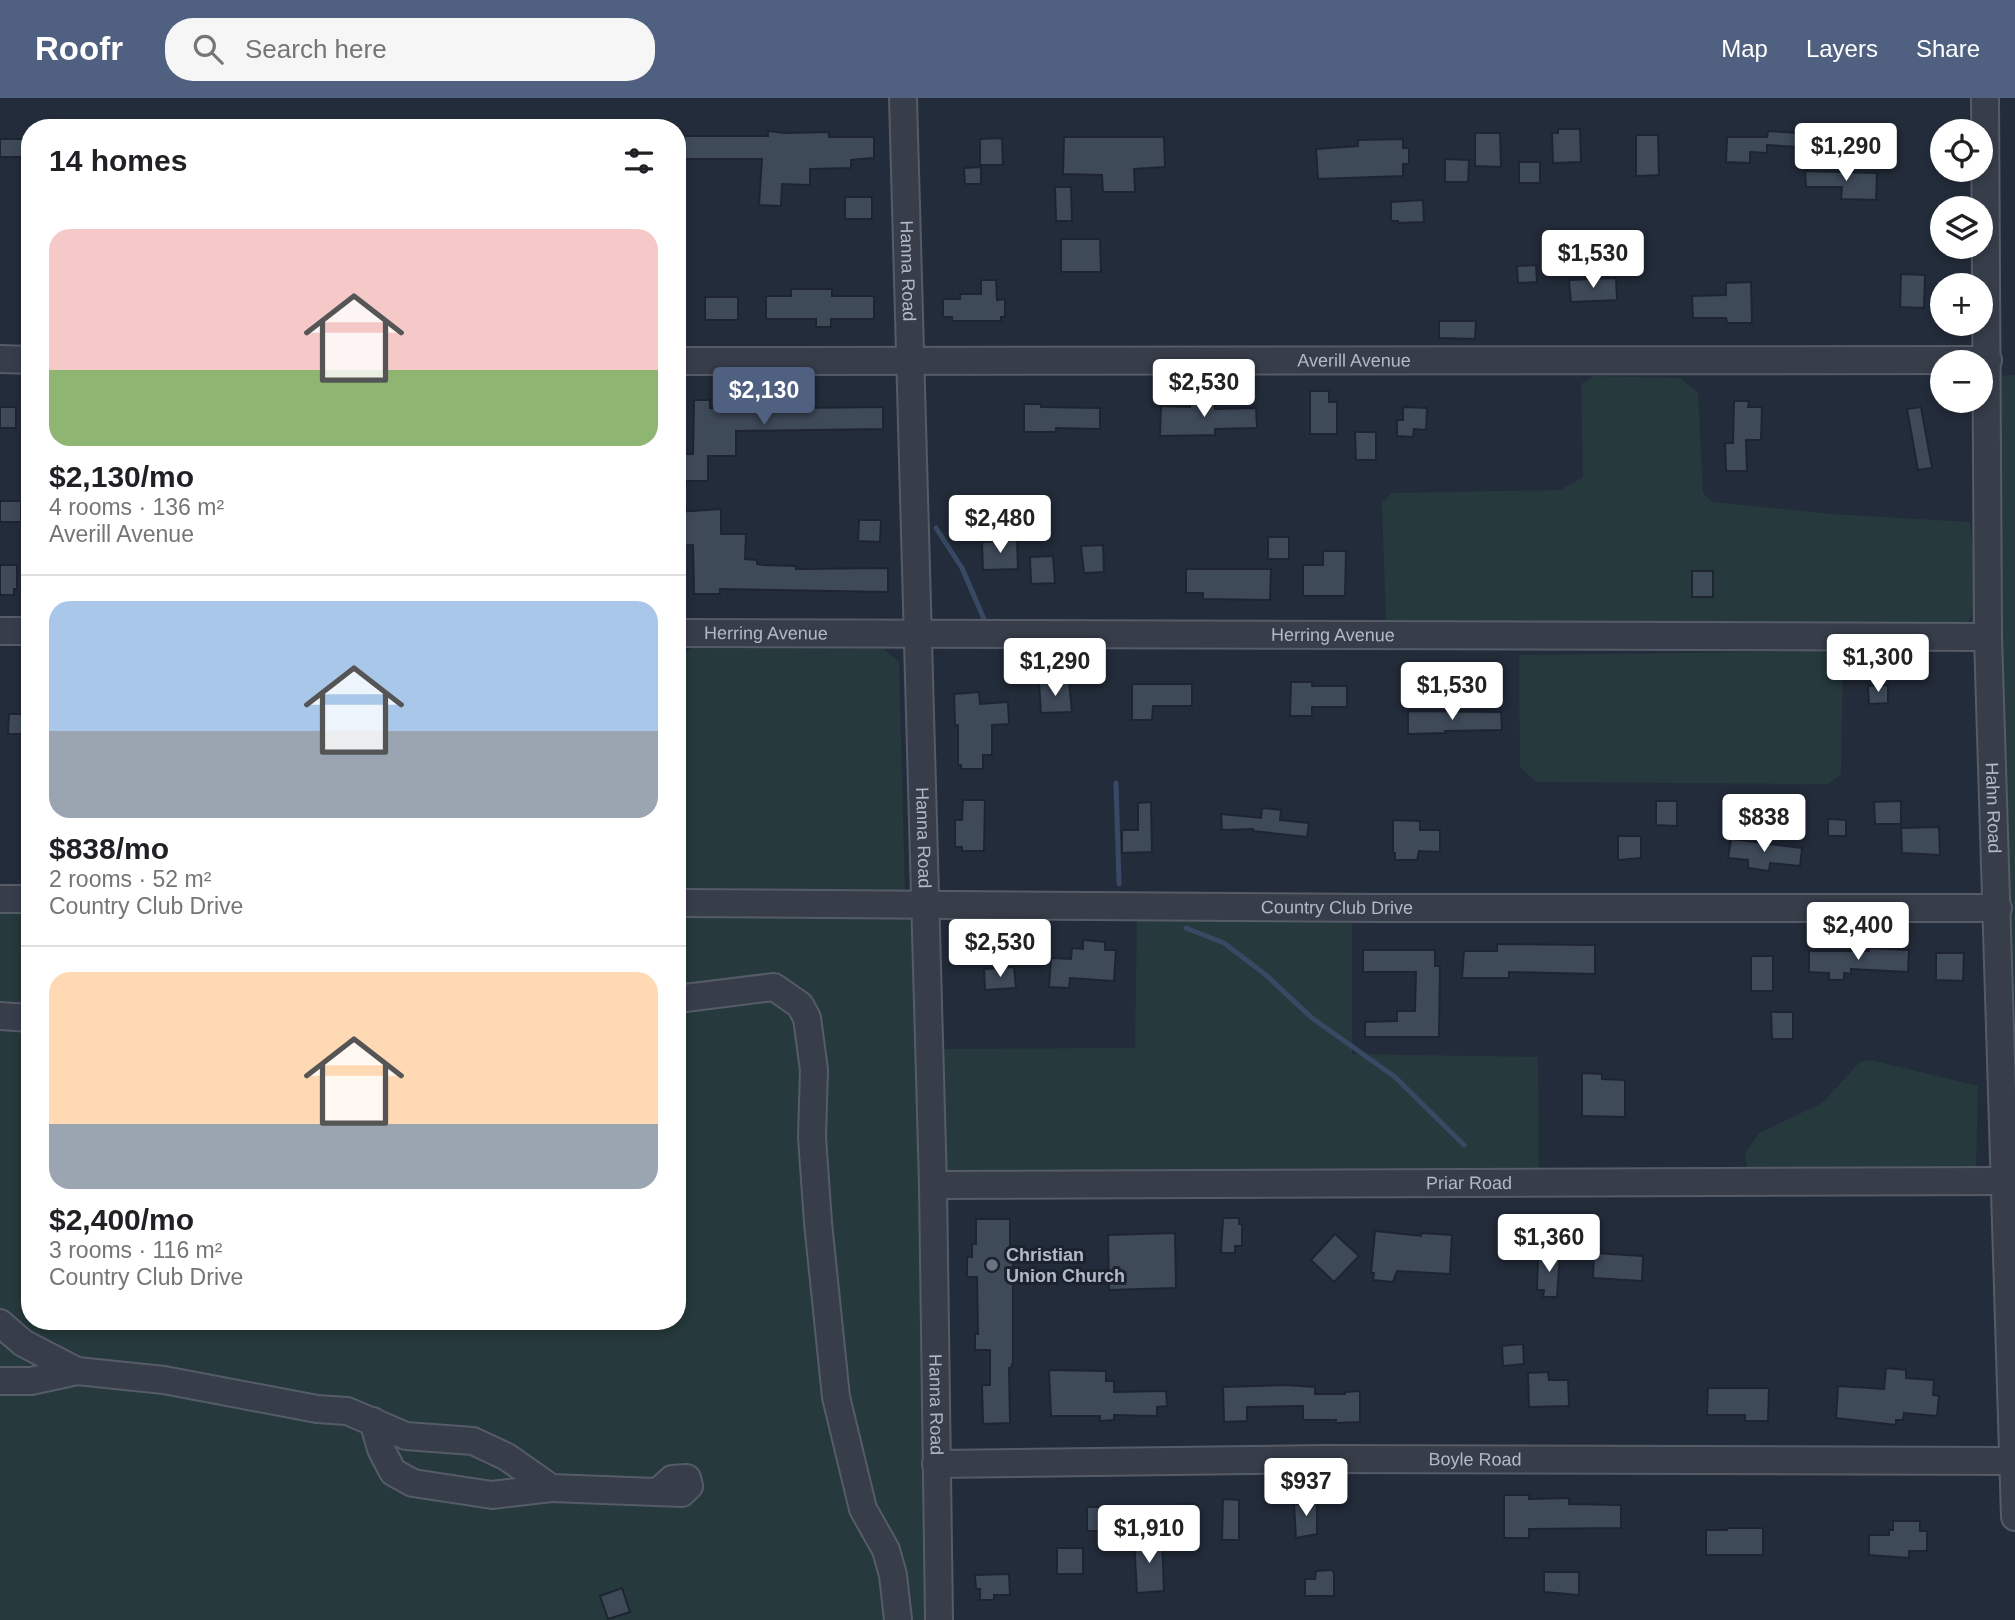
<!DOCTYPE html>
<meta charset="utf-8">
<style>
:root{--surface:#fff;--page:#f6f6f6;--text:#202124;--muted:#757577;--line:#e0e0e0;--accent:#506081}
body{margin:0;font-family:Helvetica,sans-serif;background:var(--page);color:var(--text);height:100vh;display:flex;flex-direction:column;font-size:26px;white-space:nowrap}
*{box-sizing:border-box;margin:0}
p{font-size:23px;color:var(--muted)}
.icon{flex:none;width:38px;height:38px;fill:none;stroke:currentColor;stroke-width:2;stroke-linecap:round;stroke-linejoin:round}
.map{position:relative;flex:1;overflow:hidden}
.drawer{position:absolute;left:21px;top:21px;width:665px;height:1211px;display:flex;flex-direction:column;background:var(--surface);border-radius:28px;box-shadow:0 4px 10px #0003}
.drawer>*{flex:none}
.buttons{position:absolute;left:1930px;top:21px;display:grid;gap:14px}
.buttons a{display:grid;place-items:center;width:63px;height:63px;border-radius:50%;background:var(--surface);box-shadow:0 4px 10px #0003;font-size:35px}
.price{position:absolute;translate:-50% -60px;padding:0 16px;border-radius:7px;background:#fff;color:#222;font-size:23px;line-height:46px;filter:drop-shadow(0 2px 4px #0008)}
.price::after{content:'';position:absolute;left:50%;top:42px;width:21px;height:16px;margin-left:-10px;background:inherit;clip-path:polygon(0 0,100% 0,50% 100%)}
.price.current{background:var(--accent);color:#fff}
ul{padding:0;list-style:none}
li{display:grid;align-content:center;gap:14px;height:371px;padding:0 28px}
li+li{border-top:2px solid var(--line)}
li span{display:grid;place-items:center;height:217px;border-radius:21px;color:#555}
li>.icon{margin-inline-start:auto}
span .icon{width:126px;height:126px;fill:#fffc;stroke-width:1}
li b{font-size:30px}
h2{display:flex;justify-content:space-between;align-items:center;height:84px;padding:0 28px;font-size:30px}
header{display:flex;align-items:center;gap:42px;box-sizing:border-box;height:98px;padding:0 35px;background:var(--accent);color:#fff}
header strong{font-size:33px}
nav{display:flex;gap:38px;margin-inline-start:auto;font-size:24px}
.search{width:490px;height:63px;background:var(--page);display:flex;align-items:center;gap:18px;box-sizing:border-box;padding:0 24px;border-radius:28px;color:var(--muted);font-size:26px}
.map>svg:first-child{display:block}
.green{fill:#26393c}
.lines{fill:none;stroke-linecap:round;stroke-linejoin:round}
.stream{stroke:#394963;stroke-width:5}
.building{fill:#3f4a59;stroke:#1e2531;stroke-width:2}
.minor-casing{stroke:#555c68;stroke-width:30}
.minor{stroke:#373e4a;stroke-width:26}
.worship-dot{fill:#6b7280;stroke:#1c232f;stroke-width:2.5}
.labels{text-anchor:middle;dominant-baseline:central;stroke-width:6;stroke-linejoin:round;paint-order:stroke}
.street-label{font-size:18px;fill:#b2b9c6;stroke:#1c232f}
.poi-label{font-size:18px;font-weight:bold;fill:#b2b9c6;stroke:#1c232f;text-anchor:start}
</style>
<header>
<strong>Roofr</strong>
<div class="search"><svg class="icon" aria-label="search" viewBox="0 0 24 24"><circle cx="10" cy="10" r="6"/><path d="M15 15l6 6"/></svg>Search here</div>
<nav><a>Map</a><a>Layers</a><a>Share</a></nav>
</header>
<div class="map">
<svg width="2015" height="1522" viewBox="0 0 2015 1522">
<rect width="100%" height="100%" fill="#232c3a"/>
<path class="green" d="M 2015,277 L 2015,1100 L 1992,278 Z
M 1594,278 L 1680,280 L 1698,294 L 1703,395 L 1713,404 L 1832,416 L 1970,424 L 1979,508 L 1960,534 L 1386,525 L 1382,405 L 1392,395 L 1560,392 L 1583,379 L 1581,286 Z
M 692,550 L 884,551 L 899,564 L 905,797 L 677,796 L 680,561 Z
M 1843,553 L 1841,676 L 1828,686 L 1536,684 L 1520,669 L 1519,557 Z
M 0,810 L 30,810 L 30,1223 L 677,1223 L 677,817 L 910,818 L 914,846 L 920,956 L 930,1522 L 0,1522 Z
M 1137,818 L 1352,819 L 1352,956 L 1538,959 L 1539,1083 L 942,1078 L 939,951 L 1135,950 Z
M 1871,962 L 1978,988 L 1976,1074 L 1748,1078 L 1745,1056 L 1759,1035 L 1822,1005 L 1860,964 Z"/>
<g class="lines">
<path class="stream" d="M 936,430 L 962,470 L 984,521
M 1116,685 L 1119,786
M 1186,830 L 1224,845 L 1266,877 L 1312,920 L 1395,979 L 1464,1047"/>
</g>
<path class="building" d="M 1558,31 L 1580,31 L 1581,64 L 1553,65 L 1552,35 L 1558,35 Z
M 768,33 L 785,35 L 829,34 L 829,39 L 874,39 L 874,60 L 851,62 L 851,70 L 810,71 L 810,87 L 782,86 L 781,108 L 759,107 L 762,61 L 684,61 L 684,38 L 768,38 Z
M 1768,33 L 1816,36 L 1817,70 L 1800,70 L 1800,49 L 1767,47 L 1767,55 L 1750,54 L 1750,65 L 1726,64 L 1727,39 L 1767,39 Z
M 1475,35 L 1500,35 L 1501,69 L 1475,68 Z
M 1636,37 L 1658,37 L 1659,77 L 1636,78 Z
M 1064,39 L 1164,39 L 1165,69 L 1134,71 L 1135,94 L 1103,94 L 1102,77 L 1063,76 Z
M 1002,40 L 1003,67 L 980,67 L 980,41 Z
M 0,41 L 30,41 L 30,56 L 24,56 L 24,59 L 0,59 Z
M 1403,41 L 1403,50 L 1409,50 L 1409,66 L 1403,66 L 1403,78 L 1318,81 L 1316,51 L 1358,48 L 1358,42 Z
M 1445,61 L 1469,62 L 1468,84 L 1445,84 Z
M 1519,64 L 1540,64 L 1540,85 L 1519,85 Z
M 981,69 L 981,86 L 965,86 L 964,70 Z
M 1805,73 L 1877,75 L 1876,102 L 1841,101 L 1842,89 L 1806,89 Z
M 1055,89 L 1071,89 L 1072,123 L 1056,123 Z
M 845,99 L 872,99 L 872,121 L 845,121 Z
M 1423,102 L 1424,124 L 1398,125 L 1398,123 L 1391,123 L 1391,104 Z
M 1061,141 L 1100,141 L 1101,174 L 1061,174 Z
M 1536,167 L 1537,184 L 1518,185 L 1517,168 Z
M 1901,176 L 1925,177 L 1924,210 L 1900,209 Z
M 1616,180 L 1617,202 L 1571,204 L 1569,182 Z
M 981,182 L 996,182 L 997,202 L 1005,201 L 1005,219 L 1001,219 L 1001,223 L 952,223 L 952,219 L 943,219 L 943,201 L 960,201 L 960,196 L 981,196 Z
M 1751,184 L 1752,225 L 1727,225 L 1726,220 L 1693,220 L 1692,198 L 1726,197 L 1726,185 Z
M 791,191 L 832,191 L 832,198 L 874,198 L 874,221 L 831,221 L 831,229 L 816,229 L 816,221 L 766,221 L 766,198 L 791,198 Z
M 705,199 L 738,199 L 738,222 L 705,222 Z
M 1439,223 L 1476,223 L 1475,241 L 1439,240 Z
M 1310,293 L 1329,293 L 1329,304 L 1337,304 L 1337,336 L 1310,336 Z
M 775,300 L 796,300 L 795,310 L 883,309 L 883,331 L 736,333 L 736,358 L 708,358 L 708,383 L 685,383 L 685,356 L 693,356 L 694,302 L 710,302 L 710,310 L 775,310 Z
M 1189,301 L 1215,301 L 1215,311 L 1256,310 L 1257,330 L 1215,331 L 1215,337 L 1160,338 L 1161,308 L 1190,309 Z
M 1734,303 L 1749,303 L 1748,309 L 1762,309 L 1761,342 L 1746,342 L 1747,373 L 1726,373 L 1725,345 L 1733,345 Z
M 1024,306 L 1041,306 L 1041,309 L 1100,310 L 1100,331 L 1056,330 L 1056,334 L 1024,334 Z
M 0,309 L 16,309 L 16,330 L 0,330 Z
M 1403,309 L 1427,310 L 1426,332 L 1414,331 L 1413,339 L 1397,338 L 1397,322 L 1403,322 Z
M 1921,309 L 1932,370 L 1918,372 L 1907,311 Z
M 1355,334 L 1376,334 L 1376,362 L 1356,362 Z
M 0,403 L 21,403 L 21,424 L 0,424 Z
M 721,411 L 721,436 L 746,436 L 745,461 L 757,462 L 757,466 L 763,467 L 796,468 L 796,471 L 888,470 L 888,494 L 720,491 L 720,496 L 694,496 L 693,447 L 677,448 L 677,414 Z
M 859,422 L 881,422 L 880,444 L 858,443 Z
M 1268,439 L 1289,439 L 1289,461 L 1268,461 Z
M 1017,442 L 1018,471 L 983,472 L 982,444 Z
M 1103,447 L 1104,474 L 1084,475 L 1081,448 Z
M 1323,453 L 1346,453 L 1345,498 L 1303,498 L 1303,467 L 1323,467 Z
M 1053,458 L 1055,485 L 1031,486 L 1030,459 Z
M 0,467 L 17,467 L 17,491 L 14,491 L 14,497 L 0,497 Z
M 1186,471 L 1271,471 L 1270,502 L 1203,501 L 1203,495 L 1186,495 Z
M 1692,473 L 1713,473 L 1713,499 L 1692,499 Z
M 1069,584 L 1072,614 L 1041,615 L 1039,585 Z
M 1291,584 L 1312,584 L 1312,588 L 1347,588 L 1347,609 L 1312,609 L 1312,618 L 1290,618 Z
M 1132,586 L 1192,586 L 1192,608 L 1153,608 L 1152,622 L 1132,622 Z
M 1888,587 L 1888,605 L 1869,606 L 1868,588 Z
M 979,594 L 980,606 L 1008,604 L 1009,626 L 992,627 L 992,657 L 983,657 L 983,671 L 961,671 L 961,667 L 958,667 L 958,627 L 955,628 L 954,596 Z
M 1408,613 L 1501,614 L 1502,632 L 1445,633 L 1446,635 L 1408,636 Z
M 9,616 L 30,616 L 30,636 L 8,636 Z
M 963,702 L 985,702 L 984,753 L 962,753 L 962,749 L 955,749 L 955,722 L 962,722 Z
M 1656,703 L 1677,703 L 1677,728 L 1656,727 Z
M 1901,703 L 1901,726 L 1875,726 L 1874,704 Z
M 1151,704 L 1152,754 L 1122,755 L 1122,732 L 1138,732 L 1138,705 Z
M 1262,710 L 1281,712 L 1280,722 L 1309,725 L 1307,739 L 1253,733 L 1253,731 L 1222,732 L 1221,716 L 1261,720 Z
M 1828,721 L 1846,722 L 1846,738 L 1828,738 Z
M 1393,722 L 1420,723 L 1420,732 L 1440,732 L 1440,754 L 1419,753 L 1417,762 L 1395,762 L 1395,755 L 1393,755 Z
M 1939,729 L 1940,757 L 1902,755 L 1901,730 Z
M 1618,738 L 1641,738 L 1641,760 L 1618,762 Z
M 1731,741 L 1802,750 L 1800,768 L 1770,765 L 1769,773 L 1748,770 L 1748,762 L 1728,760 Z
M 1083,842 L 1105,844 L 1105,852 L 1116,852 L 1114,883 L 1070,880 L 1069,890 L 1049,889 L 1051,860 L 1071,861 L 1072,850 L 1083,851 Z
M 1497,846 L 1595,847 L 1595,876 L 1509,874 L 1509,880 L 1462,880 L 1464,853 L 1497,853 Z
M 1869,850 L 1909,852 L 1908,874 L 1851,871 L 1851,876 L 1844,875 L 1844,882 L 1829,882 L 1829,875 L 1809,874 L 1809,853 L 1869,853 Z
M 1363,852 L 1435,852 L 1435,868 L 1440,868 L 1439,939 L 1365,939 L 1365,924 L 1397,923 L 1397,913 L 1415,913 L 1416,874 L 1363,874 Z
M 1936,855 L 1964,855 L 1963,883 L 1936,882 Z
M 1751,858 L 1773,858 L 1773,893 L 1751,893 Z
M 1014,869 L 1016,890 L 985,892 L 984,871 Z
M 1771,914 L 1793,914 L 1793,941 L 1772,941 Z
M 1582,975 L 1602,976 L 1602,981 L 1625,982 L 1625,1019 L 1582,1018 Z
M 1223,1120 L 1239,1120 L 1239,1126 L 1242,1126 L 1242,1148 L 1235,1148 L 1235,1155 L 1221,1155 Z
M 976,1121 L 1010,1121 L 1010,1150 L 1013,1150 L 1013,1263 L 1011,1270 L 1009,1270 L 1010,1325 L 983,1326 L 982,1287 L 990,1287 L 990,1252 L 975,1252 L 975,1236 L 978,1236 L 977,1179 L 967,1179 L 967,1159 L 972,1159 L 972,1146 L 976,1146 Z
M 1375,1133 L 1421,1138 L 1421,1135 L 1452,1137 L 1450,1176 L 1397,1173 L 1393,1184 L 1373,1182 L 1374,1175 L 1371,1175 Z
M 1175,1135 L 1176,1190 L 1109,1192 L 1108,1137 Z
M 1335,1136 L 1359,1158 L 1334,1184 L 1311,1162 Z
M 1544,1154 L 1560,1155 L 1557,1199 L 1543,1199 L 1544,1192 L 1537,1192 L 1538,1160 L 1544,1160 Z
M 1594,1155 L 1643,1158 L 1642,1183 L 1593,1180 Z
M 1523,1246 L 1524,1266 L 1503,1268 L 1502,1248 Z
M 1886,1270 L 1906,1272 L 1906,1280 L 1934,1282 L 1933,1297 L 1939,1298 L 1937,1318 L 1904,1315 L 1903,1322 L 1896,1322 L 1896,1327 L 1836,1320 L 1838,1288 L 1884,1291 Z
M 1049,1272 L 1106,1273 L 1106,1283 L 1114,1283 L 1114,1294 L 1166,1293 L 1167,1308 L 1157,1309 L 1157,1318 L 1114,1317 L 1114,1322 L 1100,1323 L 1100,1318 L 1051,1318 Z
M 1548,1274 L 1549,1282 L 1568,1282 L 1569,1308 L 1529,1309 L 1528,1275 Z
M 1285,1287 L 1315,1289 L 1315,1296 L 1345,1296 L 1345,1294 L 1360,1293 L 1360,1324 L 1336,1325 L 1336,1322 L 1303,1322 L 1303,1308 L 1247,1309 L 1247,1323 L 1224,1324 L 1223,1289 Z
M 1708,1290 L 1769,1290 L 1768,1323 L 1745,1323 L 1745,1317 L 1707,1317 Z
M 1504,1397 L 1529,1397 L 1529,1401 L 1569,1400 L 1569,1406 L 1621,1407 L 1621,1430 L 1529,1431 L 1529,1440 L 1504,1440 Z
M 1223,1401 L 1239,1402 L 1239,1442 L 1222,1442 Z
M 1301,1401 L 1317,1401 L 1317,1436 L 1296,1440 L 1294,1406 L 1301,1406 Z
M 1180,1406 L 1196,1406 L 1196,1436 L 1159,1436 L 1158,1417 L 1180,1417 Z
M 1087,1409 L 1112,1409 L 1112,1433 L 1087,1433 Z
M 1893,1423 L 1920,1423 L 1920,1433 L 1927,1433 L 1927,1453 L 1909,1453 L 1909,1460 L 1869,1457 L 1869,1437 L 1889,1437 L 1889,1432 L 1893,1432 Z
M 1727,1430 L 1763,1430 L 1763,1457 L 1706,1457 L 1706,1432 L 1727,1432 Z
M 1134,1441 L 1162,1441 L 1164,1493 L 1137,1495 Z
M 1057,1450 L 1083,1450 L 1083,1476 L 1057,1476 Z
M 1332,1472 L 1334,1475 L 1334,1498 L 1305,1498 L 1305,1481 L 1315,1481 L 1316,1473 Z
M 1544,1474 L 1579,1474 L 1579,1497 L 1544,1494 Z
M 1009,1476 L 1010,1497 L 994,1497 L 994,1502 L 980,1502 L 980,1491 L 976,1491 L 975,1477 Z
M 622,1490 L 630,1514 L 608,1521 L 600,1498 Z"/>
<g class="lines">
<defs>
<g id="minor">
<path id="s1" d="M 903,0 L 933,1087 L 939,1522"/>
<path id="s2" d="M 1985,0 L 1988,539 L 2015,1419"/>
<path d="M 0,261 L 30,262"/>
<path id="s3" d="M 677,263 L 1988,262"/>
<path d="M 0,533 L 30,533"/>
<path id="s4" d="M 677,535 L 1988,539"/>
<path d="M 0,801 L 30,801"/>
<path id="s5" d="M 677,805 L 1384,810 L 1998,810"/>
<path d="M 677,901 L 774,889 L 800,907 L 807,920 L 814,972 L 812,1039 L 818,1125 L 836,1299 L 863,1411 L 886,1452 L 893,1477 L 898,1522"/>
<path d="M 0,918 L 30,920"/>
<path id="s6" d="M 933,1087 L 2006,1083"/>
<path d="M 0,1225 L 23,1245 L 77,1273 L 164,1282 L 317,1311 L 347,1313 L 406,1338 L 473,1343 L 507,1359 L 551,1390 L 682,1395 L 689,1388 L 687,1380 L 672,1381 L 659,1393"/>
<path d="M 0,1283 L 31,1283 L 77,1273"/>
<path d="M 373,1323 L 381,1351 L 393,1374 L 413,1385 L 492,1397 L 551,1390"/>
<path id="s7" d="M 936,1366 L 1324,1361 L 2014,1363"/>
</g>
</defs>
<use href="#minor" class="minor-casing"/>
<use href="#minor" class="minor"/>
</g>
<circle class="worship-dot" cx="992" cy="1167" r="7"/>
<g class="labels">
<g class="street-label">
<text stroke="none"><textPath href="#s1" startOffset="173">Hanna Road</textPath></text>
<text stroke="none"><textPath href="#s3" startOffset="677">Averill Avenue</textPath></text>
<text stroke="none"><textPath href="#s4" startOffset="89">Herring Avenue</textPath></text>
<text stroke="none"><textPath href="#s4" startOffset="656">Herring Avenue</textPath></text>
<text stroke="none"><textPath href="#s2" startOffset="710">Hahn Road</textPath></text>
<text stroke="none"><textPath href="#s1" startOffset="740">Hanna Road</textPath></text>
<text stroke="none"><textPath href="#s5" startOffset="660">Country Club Drive</textPath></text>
<text stroke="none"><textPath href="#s6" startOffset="536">Priar Road</textPath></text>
<text stroke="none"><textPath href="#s1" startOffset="1307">Hanna Road</textPath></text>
<text stroke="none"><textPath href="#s7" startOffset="539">Boyle Road</textPath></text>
</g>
<g class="poi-label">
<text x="1006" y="1157">Christian<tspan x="1006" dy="21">Union Church</tspan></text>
</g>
</g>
</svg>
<div class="buttons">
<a><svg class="icon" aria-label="locate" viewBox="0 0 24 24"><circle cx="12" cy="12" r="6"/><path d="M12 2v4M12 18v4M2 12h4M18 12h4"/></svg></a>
<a><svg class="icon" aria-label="layers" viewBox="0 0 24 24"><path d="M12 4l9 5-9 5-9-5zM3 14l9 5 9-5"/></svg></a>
<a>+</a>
<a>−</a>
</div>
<b class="price" style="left:1846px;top:85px">$1,290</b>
<b class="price" style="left:1593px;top:192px">$1,530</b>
<b class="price" style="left:1204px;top:321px">$2,530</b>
<b class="price current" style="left:764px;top:329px">$2,130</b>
<b class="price" style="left:1000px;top:457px">$2,480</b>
<b class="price" style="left:1878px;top:596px">$1,300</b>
<b class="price" style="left:1055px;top:600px">$1,290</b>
<b class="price" style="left:1452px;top:624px">$1,530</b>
<b class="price" style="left:1764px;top:756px">$838</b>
<b class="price" style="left:1858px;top:864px">$2,400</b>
<b class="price" style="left:1000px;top:881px">$2,530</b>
<b class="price" style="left:1549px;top:1176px">$1,360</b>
<b class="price" style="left:1306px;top:1420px">$937</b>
<b class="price" style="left:1149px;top:1467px">$1,910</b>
<section class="drawer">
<h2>14 homes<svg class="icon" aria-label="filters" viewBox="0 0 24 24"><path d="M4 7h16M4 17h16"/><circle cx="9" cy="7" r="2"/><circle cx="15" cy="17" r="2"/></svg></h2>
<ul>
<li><span style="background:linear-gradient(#f6c9c9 65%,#8fb573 0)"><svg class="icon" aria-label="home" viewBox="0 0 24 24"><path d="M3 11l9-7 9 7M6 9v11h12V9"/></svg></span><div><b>$2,130/mo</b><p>4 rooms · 136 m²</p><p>Averill Avenue</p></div></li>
<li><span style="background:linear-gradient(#a9c7e8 60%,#9aa5b1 0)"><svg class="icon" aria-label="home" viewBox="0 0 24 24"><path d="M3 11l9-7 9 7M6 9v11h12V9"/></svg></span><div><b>$838/mo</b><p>2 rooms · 52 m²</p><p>Country Club Drive</p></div></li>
<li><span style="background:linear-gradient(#ffd9b3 70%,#9aa5b1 0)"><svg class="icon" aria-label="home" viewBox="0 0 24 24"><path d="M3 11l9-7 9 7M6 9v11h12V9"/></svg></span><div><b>$2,400/mo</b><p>3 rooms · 116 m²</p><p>Country Club Drive</p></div></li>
</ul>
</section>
</div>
